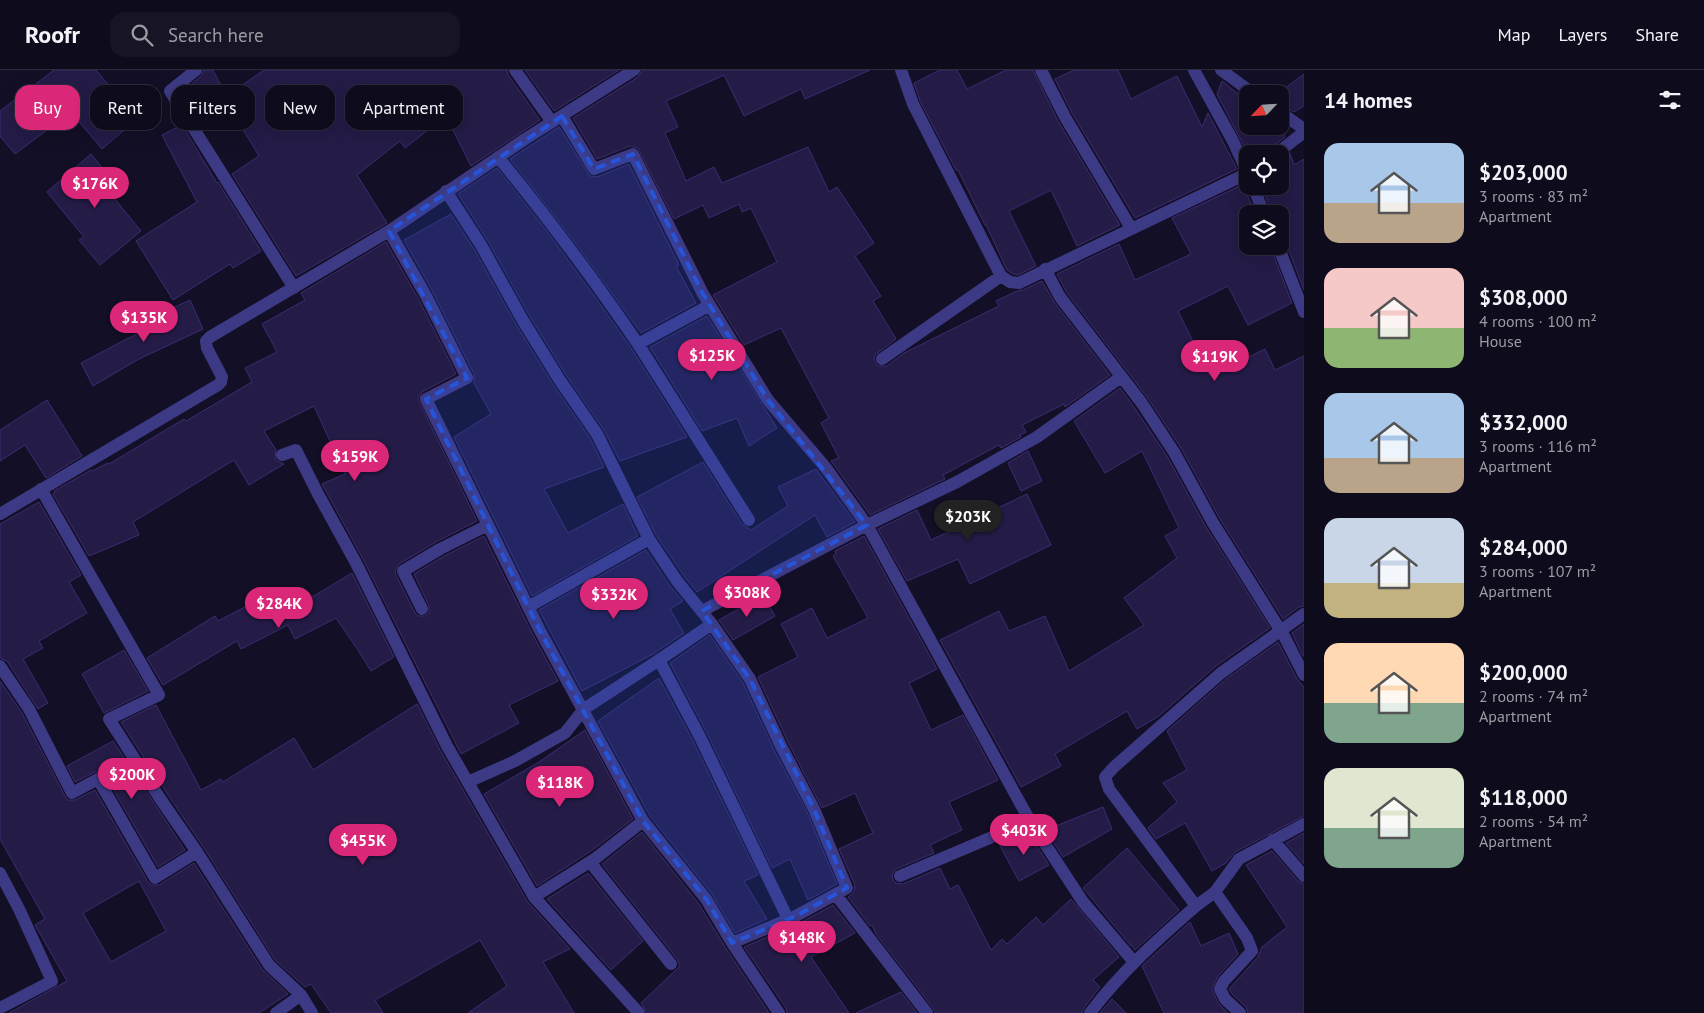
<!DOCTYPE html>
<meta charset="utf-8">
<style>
:root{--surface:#0e0b1c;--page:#171425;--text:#f1f3f6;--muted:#9b9ba3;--line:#2e2b3b;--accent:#db2777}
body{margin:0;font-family:"PT Sans",sans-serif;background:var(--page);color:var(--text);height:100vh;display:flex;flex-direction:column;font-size:19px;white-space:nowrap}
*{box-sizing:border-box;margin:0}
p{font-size:16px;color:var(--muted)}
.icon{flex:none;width:28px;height:28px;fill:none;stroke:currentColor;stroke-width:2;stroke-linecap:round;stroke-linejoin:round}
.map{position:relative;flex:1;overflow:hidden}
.details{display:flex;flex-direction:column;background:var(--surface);width:400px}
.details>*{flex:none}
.top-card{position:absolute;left:15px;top:15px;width:475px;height:45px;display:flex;gap:10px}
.needle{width:32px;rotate:245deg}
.tools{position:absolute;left:1239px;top:15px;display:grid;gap:10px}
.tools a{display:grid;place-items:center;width:50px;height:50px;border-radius:10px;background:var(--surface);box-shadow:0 5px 20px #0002,0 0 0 1px var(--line);font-size:25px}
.price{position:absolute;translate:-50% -42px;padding:0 11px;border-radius:18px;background:var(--accent);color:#fff;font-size:16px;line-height:32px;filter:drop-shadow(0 1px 2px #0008)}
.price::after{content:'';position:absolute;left:50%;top:30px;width:15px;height:11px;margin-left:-8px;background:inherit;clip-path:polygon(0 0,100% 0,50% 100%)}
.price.on{background:#222;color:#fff}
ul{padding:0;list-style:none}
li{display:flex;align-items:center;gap:15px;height:125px;padding:0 20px}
li span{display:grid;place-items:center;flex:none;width:140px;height:100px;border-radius:15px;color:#555}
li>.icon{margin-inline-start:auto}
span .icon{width:60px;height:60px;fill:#fffc;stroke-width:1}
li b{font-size:21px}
h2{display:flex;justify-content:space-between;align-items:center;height:60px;padding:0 20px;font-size:21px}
.pill{padding:0 18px;border-radius:15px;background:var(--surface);box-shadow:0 5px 20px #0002,0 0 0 1px var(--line);font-size:18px;line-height:45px}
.pill.on{background:var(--accent);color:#fff}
header{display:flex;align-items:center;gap:30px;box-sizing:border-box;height:70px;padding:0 25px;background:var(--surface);border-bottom:1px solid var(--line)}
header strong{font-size:24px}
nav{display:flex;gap:28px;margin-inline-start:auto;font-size:18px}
.search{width:350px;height:45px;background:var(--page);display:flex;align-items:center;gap:12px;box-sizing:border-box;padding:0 18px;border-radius:15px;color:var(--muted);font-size:19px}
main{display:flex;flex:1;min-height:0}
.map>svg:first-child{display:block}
.building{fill:#241b47;stroke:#3b2d73;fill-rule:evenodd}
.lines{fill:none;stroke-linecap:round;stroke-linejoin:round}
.minor{stroke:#3d3a85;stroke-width:12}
.tertiary{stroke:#3d3a85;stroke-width:12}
.marked{fill:#2655da;fill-opacity:0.2;stroke:#2655da;stroke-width:4;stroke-dasharray:10 6;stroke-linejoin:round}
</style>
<header>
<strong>Roofr</strong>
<div class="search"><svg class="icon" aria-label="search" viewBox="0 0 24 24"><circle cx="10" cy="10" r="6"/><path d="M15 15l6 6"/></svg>Search here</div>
<nav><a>Map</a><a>Layers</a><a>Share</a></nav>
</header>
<main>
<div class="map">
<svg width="1304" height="943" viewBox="0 0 1304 943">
<rect width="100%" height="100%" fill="#130f26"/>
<path class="building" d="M 54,0 L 96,0 L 137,49 L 102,79 L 71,42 L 15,84 L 0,66 L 0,41 Z
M 204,0 L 213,0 L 222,18 L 199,29 L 188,17 L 201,6 Z
M 264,0 L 507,0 L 508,5 L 540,50 L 471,96 L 446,46 L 405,78 L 400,71 L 357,105 L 387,153 L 296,206 L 232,104 L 259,86 L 224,28 Z
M 525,0 L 619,0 L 554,41 Z
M 642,0 L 870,0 L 805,29 L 801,19 L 744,46 L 724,5 L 666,31 L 678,57 L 665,63 L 686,111 L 714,97 L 722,113 L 808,77 L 829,122 L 837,117 L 874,173 L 855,186 L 881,226 L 873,231 L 896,269 L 875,285 L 874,290 L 878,296 L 887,296 L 904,283 L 999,236 L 996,231 L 1017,221 L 1023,220 L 1042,211 L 1054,232 L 1110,305 L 1065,337 L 1064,334 L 1022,355 L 1026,362 L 1020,365 L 1021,367 L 1001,378 L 999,375 L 943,405 L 945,409 L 870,445 L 831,391 L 839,388 L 821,353 L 829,348 L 781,258 L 744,275 L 713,225 L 777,192 L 751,138 L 742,142 L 739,134 L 709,148 L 703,135 L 674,149 L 638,78 L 630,76 L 597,89 L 573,48 L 638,7 Z
M 940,0 L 957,0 L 967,19 L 1006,0 L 1033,0 L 1058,51 L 1120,155 L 1077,176 L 1051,120 L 1009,141 L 1036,196 L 1018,205 L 1013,204 L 1007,200 L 986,155 L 985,155 L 958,100 L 956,100 L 920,31 L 914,13 Z
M 1074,0 L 1118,0 L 1131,29 L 1177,6 L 1202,57 L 1208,43 L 1237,99 L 1135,148 L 1072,43 L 1055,9 Z
M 1304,4 L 1304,36 L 1294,42 L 1280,34 L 1280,24 L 1277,24 Z
M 1222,11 L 1248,32 L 1248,56 L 1280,56 L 1280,52 L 1285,67 L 1271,78 L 1268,84 L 1248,84 L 1217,24 Z
M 182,55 L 217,113 L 218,112 L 261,181 L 233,198 L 230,194 L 173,230 L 136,171 L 197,132 L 162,65 Z
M 559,57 L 590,106 L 597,107 L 629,94 L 679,195 L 676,196 L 696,233 L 641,263 L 576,174 L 510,89 Z
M 1290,83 L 1294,95 L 1304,89 L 1304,220 L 1286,173 L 1280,168 L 1280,144 L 1272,144 L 1262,116 L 1280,116 L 1280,91 Z
M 91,84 L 122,122 L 114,128 L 141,161 L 100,195 L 79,170 L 84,167 L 47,122 Z
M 497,98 L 546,160 L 598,231 L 631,278 L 687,367 L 620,391 L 604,360 L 566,305 L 529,245 L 488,171 L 458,124 Z
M 1246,113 L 1245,119 L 1255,144 L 1248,144 L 1248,176 L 1270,176 L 1292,233 L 1248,255 L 1228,216 L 1178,241 L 1210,306 L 1265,279 L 1275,300 L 1304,286 L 1304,536 L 1299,537 L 1283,549 L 1220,449 L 1181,378 L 1147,327 L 1067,223 L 1057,204 L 1119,174 L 1135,210 L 1191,184 L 1172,148 Z
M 451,144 L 474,179 L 515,253 L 552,313 L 590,368 L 604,397 L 544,419 L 568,463 L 623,434 L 638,466 L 532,526 L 454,367 L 491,344 L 474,313 L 474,304 L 433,222 L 404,170 Z
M 386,172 L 419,230 L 456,304 L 422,322 L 418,329 L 477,451 L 436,472 L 399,494 L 395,500 L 396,505 L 415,543 L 418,546 L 425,546 L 429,543 L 429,536 L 414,504 L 444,486 L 484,466 L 532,563 L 558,611 L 509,635 L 519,653 L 461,684 L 363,489 L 322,414 L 345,404 L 314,336 L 264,361 L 276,380 L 275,388 L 277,391 L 284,394 L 249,415 L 234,390 L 133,452 L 139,465 L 89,486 L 53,424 L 55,422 L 54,421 L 91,400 L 92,401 L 108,393 L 109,394 L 184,349 L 186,351 L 252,312 L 245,298 L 277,282 L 262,254 L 305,230 L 301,223 Z
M 190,230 L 203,259 L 139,289 L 93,316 L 81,293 L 165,249 L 162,243 Z
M 707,246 L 777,358 L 749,376 L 737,348 L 702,361 L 650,277 Z
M 1120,318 L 1134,337 L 1167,386 L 1206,457 L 1270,558 L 1216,596 L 1159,646 L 1137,659 L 1127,641 L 1055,684 L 1061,696 L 1021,717 L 940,570 L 999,541 L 1009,561 L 1045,546 L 1069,601 L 1144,555 L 1124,528 L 1177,488 L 1165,466 L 1179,458 L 1142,381 L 1105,403 L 1074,351 Z
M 47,330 L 82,386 L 46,408 L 25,375 L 0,391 L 0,360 Z
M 1028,381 L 1042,411 L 1021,421 L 1008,393 Z
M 703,392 L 742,454 L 751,460 L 788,436 L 778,417 L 816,399 L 855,452 L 827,467 L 815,445 L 697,522 L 684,506 L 656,465 L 637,427 Z
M 1027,424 L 1051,475 L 970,514 L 958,489 L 907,511 L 878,459 L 917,440 L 931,470 Z
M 39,432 L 81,505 L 69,512 L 87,543 L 39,571 L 43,578 L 23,589 L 48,633 L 38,639 L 7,591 L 0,588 L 0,454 Z
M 864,466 L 937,599 L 909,613 L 931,660 L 963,645 L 998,710 L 949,732 L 962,760 L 930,775 L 934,783 L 896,799 L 892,805 L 893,810 L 896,813 L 903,814 L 940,798 L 950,819 L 958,815 L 991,880 L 1002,869 L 1007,874 L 1036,847 L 1043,855 L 1071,829 L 1119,887 L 1093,910 L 1100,917 L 1084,938 L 1082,943 L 935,943 L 933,938 L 876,864 L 872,855 L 870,856 L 848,827 L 854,822 L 855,815 L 839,779 L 873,763 L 855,723 L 822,738 L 788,672 L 758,607 L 798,587 L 781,554 L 812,538 L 827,568 L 868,548 L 833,486 L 836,484 L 835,481 Z
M 646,480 L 670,516 L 683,531 L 670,539 L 684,563 L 653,584 L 582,621 L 539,540 Z
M 352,503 L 394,587 L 371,601 L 356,577 L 336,548 L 295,569 L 288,555 L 241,579 L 237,571 L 163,615 L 147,588 L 215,546 L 218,551 L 264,527 L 269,538 L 300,523 L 304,532 Z
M 763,525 L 775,546 L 733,570 L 719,550 Z
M 1304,554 L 1304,586 L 1303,586 L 1292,563 Z
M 710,565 L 743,613 L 774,680 L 807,742 L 837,814 L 808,830 L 790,789 L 772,798 L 707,663 L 670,593 Z
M 1278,572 L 1297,609 L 1304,617 L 1304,746 L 1235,782 L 1226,793 L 1212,801 L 1185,753 L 1156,769 L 1148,758 L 1177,732 L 1163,713 L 1187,700 L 1167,661 L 1226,609 Z
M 124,580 L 148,621 L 104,643 L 82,604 Z
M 659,608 L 693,671 L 758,805 L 744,811 L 767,849 L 735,863 L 712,824 L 650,746 L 598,651 Z
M 0,611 L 22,643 L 67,730 L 75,730 L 95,720 L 148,812 L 151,815 L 159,815 L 194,793 L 262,899 L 288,924 L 259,943 L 9,943 L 67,911 L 35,855 L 45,849 L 0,769 ZM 139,811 L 166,861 L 111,892 L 83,843 Z
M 417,634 L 440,680 L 527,831 L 570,879 L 543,892 L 574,943 L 468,943 L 507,916 L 480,870 L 375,930 L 383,943 L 331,943 L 311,914 L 305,917 L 275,890 L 204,778 L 168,725 L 121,652 L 156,635 L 201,720 L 221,709 L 223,712 L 294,668 L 313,700 Z
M 585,660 L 633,749 L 591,781 L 537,816 L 484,724 L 539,692 Z
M 113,671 L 185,780 L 158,797 L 105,705 L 102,702 L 95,702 L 75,712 L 67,696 Z
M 1103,737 L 1112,759 L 1063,787 L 1046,760 Z
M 1027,761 L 1049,795 L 1019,811 L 999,774 Z
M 642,762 L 699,834 L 725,877 L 769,943 L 647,943 L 641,933 L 680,896 L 677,889 L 602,794 Z
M 1304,763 L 1304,794 L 1286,773 Z
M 1127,778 L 1179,840 L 1135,880 L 1132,875 L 1131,876 L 1083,818 Z
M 1272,781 L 1298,811 L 1304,814 L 1304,943 L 1248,943 L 1246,937 L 1232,924 L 1229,919 L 1258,887 L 1262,877 L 1287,857 L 1246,795 Z
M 588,803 L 643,871 L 611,900 L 547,829 Z
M 833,835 L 855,863 L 811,887 L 849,943 L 787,943 L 786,938 L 744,877 L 798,854 Z
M 1190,852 L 1201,876 L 1229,863 L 1238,884 L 1218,906 L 1212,919 L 1218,933 L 1228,943 L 1164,943 L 1142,896 Z
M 901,922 L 917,943 L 856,943 Z
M 1112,929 L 1126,943 L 1100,943 Z"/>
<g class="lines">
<path class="minor" d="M 196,0 L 170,21 L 294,218
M 515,0 L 552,52
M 901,0 L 913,34 L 1001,206 L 1010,212 L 1019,213 L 1248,103
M 1041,0 L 1065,47 L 1131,158
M 1194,0 L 1233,71 L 1248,104
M 562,46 L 594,99 L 633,84 L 703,224 L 768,330 L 826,398 L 867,455 L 1030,751 L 1083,832 L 1134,892
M 1276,84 L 1304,62
M 498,87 C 547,147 594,209 638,274 L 710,235
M 1253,116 L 1264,144
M 446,121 L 481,175 L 522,249 L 559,309 L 597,364 L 649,469 L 677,511 L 712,554 L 750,609 L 781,676 L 814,739 L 847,818 L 794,847 L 732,873
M 389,161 L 426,226 L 467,308 L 426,329 L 539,559 L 643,751 L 706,829 L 732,873 L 779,943
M 1278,176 L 1304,242
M 1045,199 L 1060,227 L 1141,332 L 1174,382 L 1213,453 L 1284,566 L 1304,605
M 638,274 L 749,450
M 882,289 L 1001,206
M 282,385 L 296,380 L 318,424 L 356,493 L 447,676 L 534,827 L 639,943
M 41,419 L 159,625 L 109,649 L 161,730 L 197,782 L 269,895 L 301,925 L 312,943
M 0,444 L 218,315 L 221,312 L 222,307 L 207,278 L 206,271 L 210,267 L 389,161 L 525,69 L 634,0
M 528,537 L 649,469
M 422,539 L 403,501 L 440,479 L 488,455
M 702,541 L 867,455 L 957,412 L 1037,367 L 1121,307
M 659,590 L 712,554
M 0,596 L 29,639 L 72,723 L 98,709 L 155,808 L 197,782
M 468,712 L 515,691 L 565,663 L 584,639 L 659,590 L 700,667 L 788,849
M 1273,770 L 1304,806
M 590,792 L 671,894
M 0,803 L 19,839 L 52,911 L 0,938
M 900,806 L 1030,751
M 1215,822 L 1239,789 L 1304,754
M 836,825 L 927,943
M 534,827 L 596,788 L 643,751
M 276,943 L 301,925
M 1090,943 C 1121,902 1158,869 1196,836
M 1240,943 L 1225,929 L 1220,919 L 1224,911 L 1252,881 L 1247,868 L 1215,822 L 1196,836 L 1109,719 L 1105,707 L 1114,697 L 1221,603 L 1304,544"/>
<path class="tertiary" d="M 1221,0 L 1254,24
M 1280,42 L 1304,59"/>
</g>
<path class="marked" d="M 562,46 L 594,99 L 633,84 L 703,224 L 768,330 L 867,455 L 702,541 L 750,609 L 814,739 L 847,818 L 794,847 L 732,873 L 706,829 L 643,751 L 539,559 L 426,329 L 467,308 L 389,161 Z"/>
</svg>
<div class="tools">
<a><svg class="needle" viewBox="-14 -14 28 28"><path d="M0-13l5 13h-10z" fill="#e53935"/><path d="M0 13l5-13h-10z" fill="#9b9ba3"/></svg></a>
<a><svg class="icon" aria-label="locate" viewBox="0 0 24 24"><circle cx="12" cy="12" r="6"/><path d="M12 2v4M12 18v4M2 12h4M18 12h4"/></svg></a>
<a><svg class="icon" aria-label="layers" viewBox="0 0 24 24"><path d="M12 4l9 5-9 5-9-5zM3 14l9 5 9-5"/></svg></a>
</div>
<b class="price" style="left:95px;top:139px">$176K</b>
<b class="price" style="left:144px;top:273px">$135K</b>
<b class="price" style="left:712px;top:311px">$125K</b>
<b class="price" style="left:1215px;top:312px">$119K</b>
<b class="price" style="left:355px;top:412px">$159K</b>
<b class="price on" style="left:968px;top:472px">$203K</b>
<b class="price" style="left:747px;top:548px">$308K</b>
<b class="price" style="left:614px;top:550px">$332K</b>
<b class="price" style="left:279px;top:559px">$284K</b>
<b class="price" style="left:132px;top:730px">$200K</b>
<b class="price" style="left:560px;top:738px">$118K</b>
<b class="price" style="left:1024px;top:786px">$403K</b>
<b class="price" style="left:363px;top:796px">$455K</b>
<b class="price" style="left:802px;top:893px">$148K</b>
<div class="top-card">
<a class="pill on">Buy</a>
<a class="pill">Rent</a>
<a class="pill">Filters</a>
<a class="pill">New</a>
<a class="pill">Apartment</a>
</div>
</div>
<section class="details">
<h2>14 homes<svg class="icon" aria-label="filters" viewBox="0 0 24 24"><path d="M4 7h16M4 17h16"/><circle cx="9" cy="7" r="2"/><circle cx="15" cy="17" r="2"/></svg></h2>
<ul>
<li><span style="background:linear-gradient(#a9c7e8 60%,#b9a48a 0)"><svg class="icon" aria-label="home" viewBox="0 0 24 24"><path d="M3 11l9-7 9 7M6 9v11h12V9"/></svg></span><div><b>$203,000</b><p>3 rooms · 83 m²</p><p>Apartment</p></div></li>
<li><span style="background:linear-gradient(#f6c9c9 60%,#8fb573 0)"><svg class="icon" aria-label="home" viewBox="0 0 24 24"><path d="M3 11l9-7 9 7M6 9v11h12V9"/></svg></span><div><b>$308,000</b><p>4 rooms · 100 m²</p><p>House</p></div></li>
<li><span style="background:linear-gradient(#a9c7e8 65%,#b9a48a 0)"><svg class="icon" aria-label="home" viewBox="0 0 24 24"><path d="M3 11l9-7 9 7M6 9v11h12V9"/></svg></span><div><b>$332,000</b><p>3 rooms · 116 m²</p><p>Apartment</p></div></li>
<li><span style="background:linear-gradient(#c9d6e8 65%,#c2b280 0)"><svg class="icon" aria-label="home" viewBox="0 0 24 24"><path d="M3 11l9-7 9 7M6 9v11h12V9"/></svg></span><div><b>$284,000</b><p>3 rooms · 107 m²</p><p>Apartment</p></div></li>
<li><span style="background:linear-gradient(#ffd9b3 60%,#7fa58c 0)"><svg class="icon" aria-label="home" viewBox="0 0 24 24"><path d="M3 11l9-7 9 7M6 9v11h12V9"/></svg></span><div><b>$200,000</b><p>2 rooms · 74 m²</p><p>Apartment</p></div></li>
<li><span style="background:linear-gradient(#dfe7d0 60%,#7fa58c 0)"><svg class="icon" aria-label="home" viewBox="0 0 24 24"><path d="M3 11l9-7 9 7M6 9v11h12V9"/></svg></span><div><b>$118,000</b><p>2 rooms · 54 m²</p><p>Apartment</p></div></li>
</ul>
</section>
</main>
